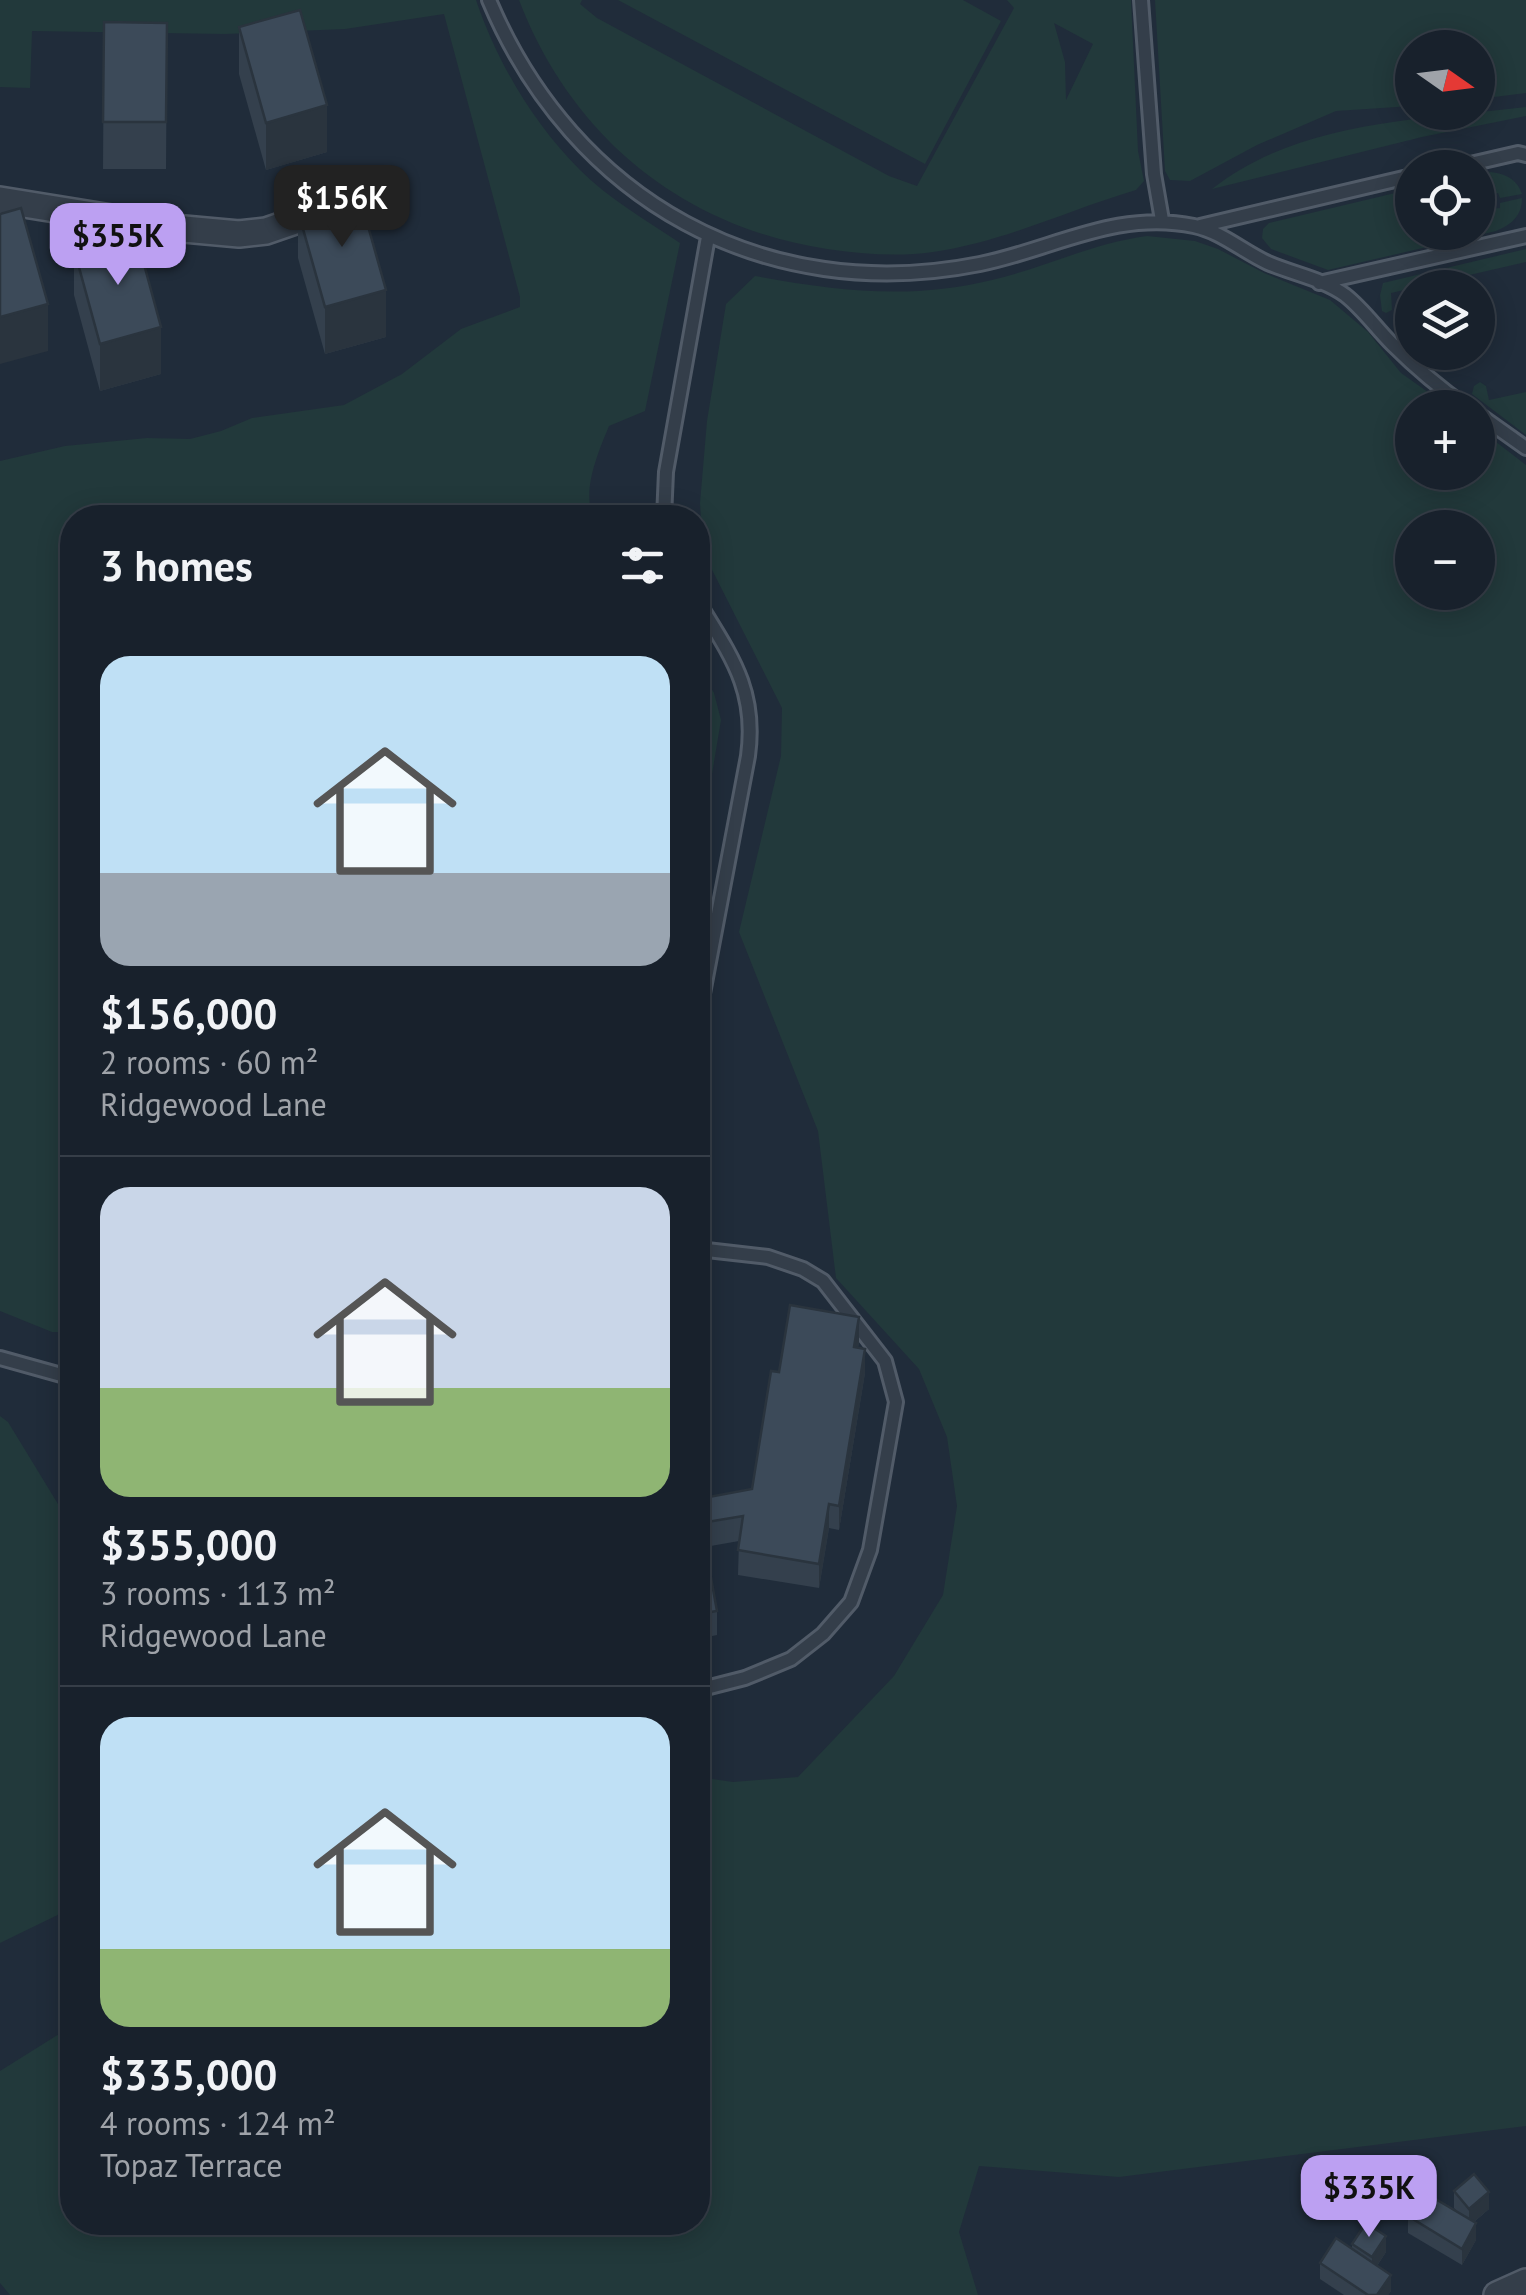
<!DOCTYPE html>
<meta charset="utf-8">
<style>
:root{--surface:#18212c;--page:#252e38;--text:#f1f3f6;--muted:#9fa3a9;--line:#363e48;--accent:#bca0f2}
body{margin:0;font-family:"PT Sans",sans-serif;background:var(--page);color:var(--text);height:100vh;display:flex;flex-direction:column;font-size:38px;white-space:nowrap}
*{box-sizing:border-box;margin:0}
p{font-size:32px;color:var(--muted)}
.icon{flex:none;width:55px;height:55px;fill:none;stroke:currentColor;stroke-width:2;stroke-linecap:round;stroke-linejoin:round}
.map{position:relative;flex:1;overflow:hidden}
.panel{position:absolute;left:60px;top:505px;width:650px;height:1730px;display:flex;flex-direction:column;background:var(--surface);border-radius:40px;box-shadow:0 5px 25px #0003,0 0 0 2px var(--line)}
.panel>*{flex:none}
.needle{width:65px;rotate:104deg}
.controls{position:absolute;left:1395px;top:30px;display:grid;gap:20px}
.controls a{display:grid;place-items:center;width:100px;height:100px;border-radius:50%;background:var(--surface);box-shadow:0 5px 25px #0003,0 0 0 2px var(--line);font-size:50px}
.price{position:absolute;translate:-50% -85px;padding:0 22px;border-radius:20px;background:var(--accent);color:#111;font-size:32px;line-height:65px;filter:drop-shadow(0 2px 5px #0008)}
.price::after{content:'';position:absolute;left:50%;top:60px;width:30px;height:22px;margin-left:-15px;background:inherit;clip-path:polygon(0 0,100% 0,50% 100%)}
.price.active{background:#222;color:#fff}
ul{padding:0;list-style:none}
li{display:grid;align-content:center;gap:20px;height:530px;padding:0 40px}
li+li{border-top:2px solid var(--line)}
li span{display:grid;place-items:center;height:310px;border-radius:30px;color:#555}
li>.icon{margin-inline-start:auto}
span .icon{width:180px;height:180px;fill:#fffc;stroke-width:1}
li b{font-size:42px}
h2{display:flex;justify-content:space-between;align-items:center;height:120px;padding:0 40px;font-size:42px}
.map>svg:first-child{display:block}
.green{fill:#22393b;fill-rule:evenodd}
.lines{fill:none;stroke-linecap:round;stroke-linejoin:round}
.service-casing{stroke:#515b68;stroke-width:18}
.minor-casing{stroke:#515b68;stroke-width:30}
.service{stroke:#343e4a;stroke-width:12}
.minor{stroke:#343e4a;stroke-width:25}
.wall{fill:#34404d}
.shaded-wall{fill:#2a343e}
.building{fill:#3c4a59;stroke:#2a343e;stroke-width:2.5}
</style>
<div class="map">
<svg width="1526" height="2295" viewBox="0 0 1526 2295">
<rect width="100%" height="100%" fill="#202c3a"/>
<path class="green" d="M 0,0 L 476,0 C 497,62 533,123 580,170 C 609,199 646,220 680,243 L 645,411 L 609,426 C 598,453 582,489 593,517 L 72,518 L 72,1332 L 52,1332 L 0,1311 L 0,461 L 65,446 L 147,438 L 190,439 L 221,431 L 252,418 L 344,405 L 402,374 L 461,329 L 520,307 L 520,297 L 444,14 L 345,29 L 225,34 L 32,31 L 30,88 L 0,87 Z
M 519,0 L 582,0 L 580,4 L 597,18 L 889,176 L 917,186 L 1014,8 L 1007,0 L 1131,0 L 1138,151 L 1144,181 L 1136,190 C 1068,210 1004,242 933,252 C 898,257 862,254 827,249 C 682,227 571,136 519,0 ZM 1054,23 L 1093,44 L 1066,100 L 1065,62 Z
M 618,0 L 963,0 L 1001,21 L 925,164 Z
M 1155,0 L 1526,0 L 1526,93 L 1478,99 L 1478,48 L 1412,48 L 1412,106 L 1336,111 L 1257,145 L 1190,181 L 1170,180 L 1165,171 Z
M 1526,107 L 1526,116 L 1422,137 L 1212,189 C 1299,120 1421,120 1526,107 Z
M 1491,172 C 1506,174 1517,179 1522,194 L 1500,198 L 1498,193 L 1489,195 L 1491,209 L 1500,208 L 1500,203 L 1522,198 C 1522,216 1511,225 1496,231 L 1328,270 L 1271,249 L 1262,238 L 1263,229 L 1269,223 L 1412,189 L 1412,232 L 1478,232 L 1478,175 Z
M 1147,236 L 1195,241 L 1218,249 L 1264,273 L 1330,300 L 1368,332 L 1401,373 L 1449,407 L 1412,408 L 1412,472 L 1478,472 L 1478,428 L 1526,465 L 1526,2126 L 1119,2177 L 979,2166 L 959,2232 L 978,2295 L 10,2295 L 0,2283 L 0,2071 L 72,2026 L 72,2222 L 698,2222 L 698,1777 L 733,1782 L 798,1777 L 894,1676 L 943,1595 L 957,1506 L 947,1437 L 919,1369 L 836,1278 L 818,1131 L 739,932 L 781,756 L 782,708 L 703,552 L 700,503 L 707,421 L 726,304 L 755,276 C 835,291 912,300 992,280 C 1044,268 1093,243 1147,236 ZM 1412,528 L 1478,528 L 1478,592 L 1412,592 Z
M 1526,249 L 1526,262 L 1391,293 L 1392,310 L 1386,313 L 1382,311 L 1380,295 L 1383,283 Z
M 1480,382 L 1486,386 L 1489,400 L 1526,392 L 1526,435 L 1472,394 L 1474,386 Z
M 698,666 L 714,693 L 721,720 L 698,858 Z
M 0,1416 L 8,1422 L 72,1527 L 72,1908 L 0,1943 Z"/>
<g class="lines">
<defs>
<path id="service" d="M 489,0 C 573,200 765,307 980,264 C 1054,249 1116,210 1194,226 C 1222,232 1242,251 1268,263 C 1293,274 1323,279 1345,295 C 1363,309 1376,328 1392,344 C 1416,368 1441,389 1468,408
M 1141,0 L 1154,174 L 1162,220
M 1453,168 L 1518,153 L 1526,155
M 1200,226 L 1412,176
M 1319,283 L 1526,236
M 1478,414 L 1526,448
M 664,518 L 666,472 L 708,237
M 698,602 C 731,656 757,690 748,756 L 698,1020
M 698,1249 L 768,1257 L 803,1269 L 823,1281 L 885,1361 L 896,1402 L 870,1550 L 851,1602 L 823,1634 L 791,1659 L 745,1678 L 698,1690
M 0,1358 L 72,1378"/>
<path id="minor" d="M 0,200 L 173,228 L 239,234 L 266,231 L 379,192
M 1497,2295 L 1526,2282"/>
</defs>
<use href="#service" class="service-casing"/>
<use href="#minor" class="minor-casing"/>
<use href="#service" class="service"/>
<use href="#minor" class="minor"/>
</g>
<path class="wall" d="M 104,22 L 167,23 L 166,169 L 103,169 Z
M 239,27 L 327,152 L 266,170 L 239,74 Z
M 298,211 L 386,337 L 325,354 L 298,258 Z
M 74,249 L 161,374 L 100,391 L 74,295 Z
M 859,1341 L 858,1348 L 865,1373 L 839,1530 L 829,1528 L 819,1588 L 738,1575 L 739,1541 L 705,1547 L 717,1611 L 717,1635 L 698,1639 L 698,1499 L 752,1489 L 779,1372 Z
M 1454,2191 L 1489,2209 L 1474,2222 L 1476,2240 L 1462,2265 L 1408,2233 L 1408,2216 L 1458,2212 L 1454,2208 Z
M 1352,2244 L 1386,2252 L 1377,2266 L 1391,2291 L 1388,2295 L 1344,2295 L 1320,2279 L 1320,2263 L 1352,2249 Z"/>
<path class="shaded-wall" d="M 327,105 L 327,152 L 266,170 L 266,123 Z
M 386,290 L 386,337 L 325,354 L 325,307 Z
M 48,304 L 48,351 L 0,364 L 0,317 Z
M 161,327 L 161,374 L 100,391 L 100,344 Z
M 859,1317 L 859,1341 L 854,1371 L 854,1347 Z
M 865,1349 L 865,1373 L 839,1530 L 839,1506 Z
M 829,1504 L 829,1528 L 819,1588 L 819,1564 Z
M 1489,2192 L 1489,2209 L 1469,2226 L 1469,2209 Z
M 1476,2223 L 1476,2240 L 1462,2265 L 1462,2249 Z
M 1386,2236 L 1386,2252 L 1372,2273 L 1372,2257 Z
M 1391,2275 L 1391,2291 L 1388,2295 L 1377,2295 Z"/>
<path class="building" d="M 300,10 L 327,105 L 266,123 L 239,27 Z
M 104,22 L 167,23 L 166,122 L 103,122 Z
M 359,194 L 386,290 L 325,307 L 298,211 Z
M 21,208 L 48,304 L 0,317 L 0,214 Z
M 135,231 L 161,327 L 100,344 L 74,249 Z
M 790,1305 L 859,1317 L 854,1347 L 865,1349 L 839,1506 L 829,1504 L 819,1564 L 738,1550 L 743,1516 L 701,1523 L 717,1611 L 698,1614 L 698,1499 L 752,1489 L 771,1371 L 779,1372 Z
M 1474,2174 L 1489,2192 L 1469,2209 L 1454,2191 Z
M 1422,2191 L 1476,2223 L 1462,2249 L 1408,2216 Z
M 1366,2223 L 1386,2236 L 1372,2257 L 1352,2244 Z
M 1336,2238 L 1391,2275 L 1377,2295 L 1368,2295 L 1320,2263 Z"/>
</svg>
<div class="controls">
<a><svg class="needle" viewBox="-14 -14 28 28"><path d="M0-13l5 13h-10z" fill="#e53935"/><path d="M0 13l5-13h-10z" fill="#9fa3a9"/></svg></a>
<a><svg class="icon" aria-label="locate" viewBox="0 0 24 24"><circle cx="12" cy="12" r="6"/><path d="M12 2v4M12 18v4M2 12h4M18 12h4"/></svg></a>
<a><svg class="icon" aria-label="layers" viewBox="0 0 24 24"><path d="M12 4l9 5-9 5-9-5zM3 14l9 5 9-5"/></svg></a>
<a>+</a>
<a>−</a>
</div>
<b class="price active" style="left:342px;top:250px">$156K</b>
<b class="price" style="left:118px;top:288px">$355K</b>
<b class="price" style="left:1369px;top:2240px">$335K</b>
<section class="panel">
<h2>3 homes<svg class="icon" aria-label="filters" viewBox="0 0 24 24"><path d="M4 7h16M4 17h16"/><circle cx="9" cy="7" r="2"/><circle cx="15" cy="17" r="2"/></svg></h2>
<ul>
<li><span style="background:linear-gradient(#bfe0f5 70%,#9aa5b1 0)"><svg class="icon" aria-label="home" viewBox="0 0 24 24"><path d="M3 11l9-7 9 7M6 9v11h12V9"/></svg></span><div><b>$156,000</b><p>2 rooms · 60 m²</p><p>Ridgewood Lane</p></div></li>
<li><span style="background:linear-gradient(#c9d6e8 65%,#8fb573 0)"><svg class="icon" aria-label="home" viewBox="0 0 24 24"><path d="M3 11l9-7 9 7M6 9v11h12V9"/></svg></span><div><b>$355,000</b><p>3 rooms · 113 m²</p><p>Ridgewood Lane</p></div></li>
<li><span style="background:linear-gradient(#bfe0f5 75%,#8fb573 0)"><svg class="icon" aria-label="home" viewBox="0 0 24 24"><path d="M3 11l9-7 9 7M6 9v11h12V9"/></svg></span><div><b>$335,000</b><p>4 rooms · 124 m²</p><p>Topaz Terrace</p></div></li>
</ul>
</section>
</div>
